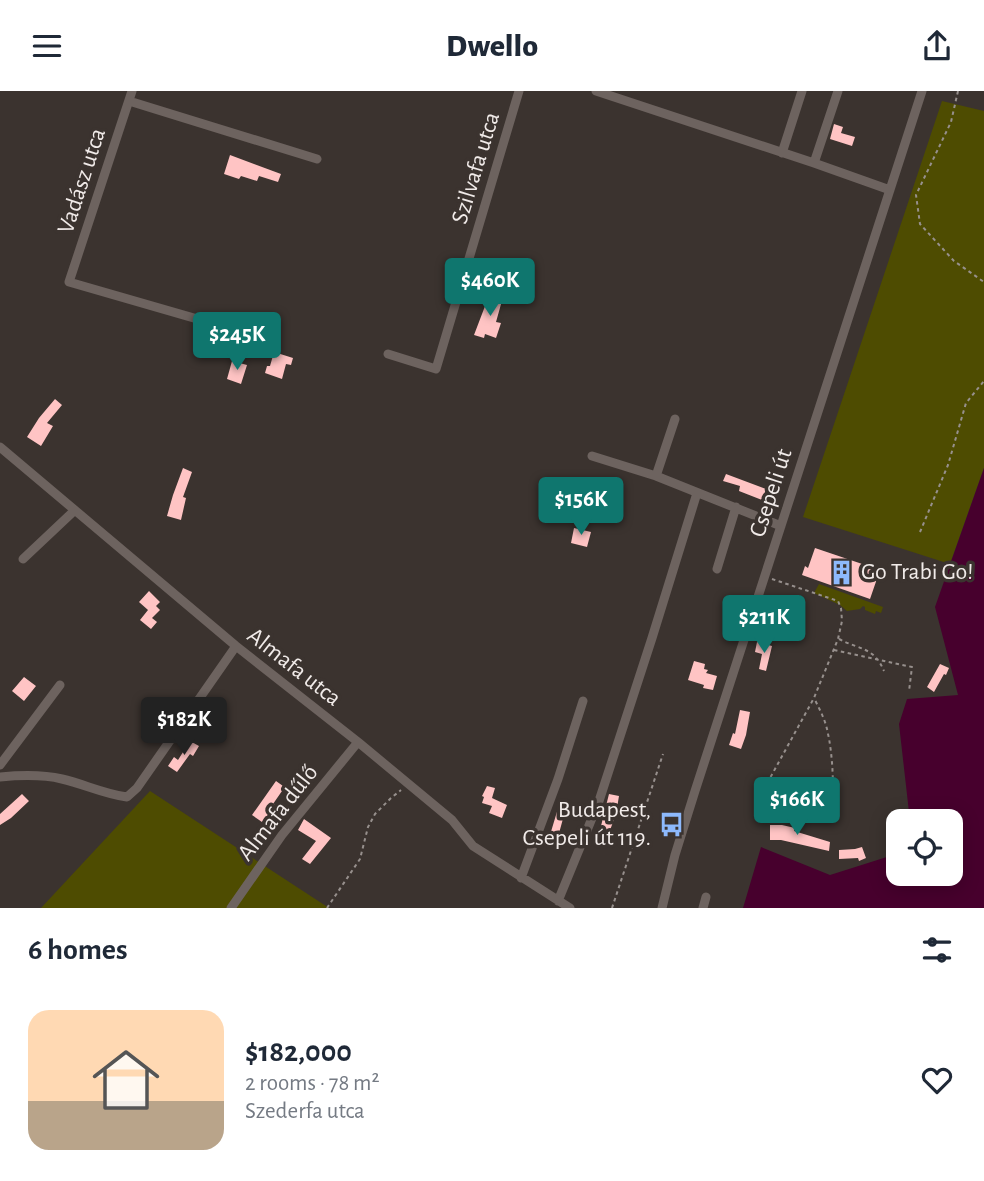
<!DOCTYPE html>
<meta charset="utf-8">
<style>
:root{--surface:#fff;--page:#f6f6f7;--text:#1f2937;--muted:#747a83;--accent:#0f766e}
body{margin:0;font-family:"Alegreya Sans",sans-serif;background:var(--page);color:var(--text);height:100vh;display:flex;flex-direction:column;font-size:26px;white-space:nowrap}
*{box-sizing:border-box;margin:0}
p{font-size:23px;color:var(--muted)}
.icon{flex:none;width:38px;height:38px;fill:none;stroke:currentColor;stroke-width:2;stroke-linecap:round;stroke-linejoin:round}
.map{position:relative;height:817px;overflow:hidden}
.drawer{display:flex;flex-direction:column;background:var(--surface);flex:1}
.drawer>*{flex:none}
.buttons{position:absolute;left:886px;top:718px;display:grid;gap:14px}
.buttons a{display:grid;place-items:center;width:77px;height:77px;border-radius:14px;background:var(--surface);box-shadow:0 4px 18px #0003;font-size:35px}
.price{position:absolute;translate:-50% -60px;padding:0 16px;border-radius:7px;background:var(--accent);color:#fff;font-size:23px;line-height:46px;filter:drop-shadow(0 2px 4px #0008)}
.price::after{content:'';position:absolute;left:50%;top:42px;width:21px;height:16px;margin-left:-10px;background:inherit;clip-path:polygon(0 0,100% 0,50% 100%)}
.price.active{background:#222;color:#fff}
ul{padding:0;list-style:none}
li{display:flex;align-items:center;gap:21px;height:175px;padding:0 28px}
li span{display:grid;place-items:center;flex:none;width:196px;height:140px;border-radius:21px;color:#555}
li>.icon{margin-inline-start:auto}
span .icon{width:84px;height:84px;fill:#fffc;stroke-width:1}
li b{font-size:30px}
h2{display:flex;justify-content:space-between;align-items:center;height:84px;padding:0 28px;font-size:30px}
header{display:flex;justify-content:space-between;align-items:center;height:91px;padding:0 28px;background:var(--surface);font-size:32px;font-weight:800}
.map>svg:first-child{display:block}
.green{fill:#4e4c01}
.water{fill:#47002d}
.building{fill:#ffc4c4}
.lines{fill:none;stroke-linecap:round;stroke-linejoin:round}
.path{stroke:#97908d;stroke-width:2;stroke-dasharray:3.5 3.5;stroke-linecap:butt}
.street{stroke:#6d635f;stroke-width:9}
.labels{text-anchor:middle;dominant-baseline:central;stroke-width:7;stroke-linejoin:round;paint-order:stroke}
.street-label{font-size:24px;fill:#f1ebe9;stroke:#3b332f}
.poi-label{font-size:24px;fill:#f1ebe9;stroke:#3b332f;text-anchor:start}
</style>
<header><svg class="icon" aria-label="menu" viewBox="0 0 24 24"><path d="M4 6h16M4 12h16M4 18h16"/></svg>Dwello<svg class="icon" aria-label="share" viewBox="0 0 24 24"><path d="M12 15V3M7 8l5-5 5 5M5 13v7h14v-7"/></svg></header>
<div class="map">
<svg width="984" height="817" viewBox="0 0 984 817">
<rect width="100%" height="100%" fill="#3b332f"/>
<path class="green" d="M 942,10 L 984,20 L 984,377 L 950,473 L 803,426 Z
M 819,493 L 883,516 L 881,522 L 876,520 L 875,523 L 865,519 L 865,516 L 863,515 L 860,518 L 847,520 L 840,514 L 814,502 Z
M 150,700 L 329,817 L 41,817 Z"/>
<path class="water" d="M 984,377 L 984,817 L 743,817 L 761,756 L 830,784 L 890,765 L 898,756 L 898,782 L 950,782 L 950,730 L 910,730 L 899,633 L 907,608 L 958,604 L 935,516 Z"/>
<path class="building" d="M 834,33 L 843,36 L 841,42 L 855,46 L 852,55 L 830,48 Z
M 230,64 L 281,83 L 278,91 L 259,85 L 257,90 L 241,85 L 239,88 L 224,83 Z
M 490,202 L 503,206 L 496,231 L 501,232 L 496,247 L 485,243 L 484,247 L 474,244 Z
M 274,261 L 293,267 L 291,274 L 286,273 L 282,288 L 265,282 L 267,275 L 270,275 Z
M 232,270 L 247,274 L 241,293 L 227,288 Z
M 55,308 L 62,314 L 47,332 L 53,335 L 41,355 L 27,346 L 39,327 Z
M 183,377 L 192,381 L 183,406 L 186,407 L 181,429 L 167,425 L 173,404 Z
M 726,383 L 766,398 L 762,409 L 739,400 L 740,395 L 723,390 Z
M 574,437 L 591,441 L 587,456 L 571,452 Z
M 815,457 L 880,479 L 870,508 L 802,484 L 805,475 L 808,477 Z
M 149,500 L 160,511 L 156,515 L 160,519 L 152,527 L 157,531 L 151,538 L 140,529 L 148,519 L 139,511 Z
M 757,551 L 772,555 L 766,580 L 759,578 L 762,563 L 755,561 Z
M 694,570 L 705,573 L 704,578 L 708,579 L 706,582 L 717,585 L 713,599 L 703,597 L 704,594 L 688,589 Z
M 940,573 L 949,577 L 946,584 L 944,583 L 934,601 L 927,596 Z
M 24,586 L 36,595 L 24,610 L 12,600 Z
M 740,619 L 750,621 L 746,644 L 741,658 L 729,654 L 733,642 L 735,643 Z
M 190,650 L 199,655 L 193,665 L 190,663 L 177,681 L 168,675 L 174,666 L 178,669 Z
M 276,690 L 283,695 L 281,698 L 282,700 L 273,713 L 277,715 L 269,727 L 266,725 L 262,731 L 252,724 Z
M 487,695 L 495,697 L 492,707 L 507,714 L 502,727 L 489,722 L 492,715 L 482,712 L 484,706 L 482,705 Z
M 22,703 L 29,710 L 11,727 L 0,734 L 0,723 Z
M 609,703 L 619,705 L 616,723 L 606,750 L 598,747 Z
M 559,714 L 570,718 L 571,714 L 582,718 L 578,729 L 564,724 L 558,746 L 550,744 Z
M 304,728 L 331,747 L 310,773 L 302,768 L 316,750 L 298,739 Z
M 770,734 L 782,734 L 795,737 L 794,740 L 830,751 L 829,760 L 781,749 L 770,749 Z
M 862,756 L 866,767 L 859,770 L 858,767 L 839,768 L 839,759 L 855,758 Z"/>
<g class="lines">
<path class="path" d="M 958,0 L 951,31 L 916,104 L 920,133 L 954,170 L 984,191
M 920,441 L 948,374 L 966,312 L 984,290
M 772,488 L 838,510 L 841,517 L 842,530 L 838,548 L 814,607 L 764,698 C 765,703 766,709 771,712 C 775,716 782,717 786,720 C 797,725 816,737 827,725 C 837,713 832,659 828,643 C 826,630 820,619 814,607
M 839,548 C 860,559 874,556 884,580
M 834,559 L 912,576 L 909,600
M 327,817 L 360,768 L 368,736 L 375,723 L 391,707 L 401,699
M 612,817 L 663,663"/>
<path class="street" d="M 132,0 L 69,191 L 256,245
M 596,0 L 814,72 L 890,99
M 129,10 L 317,68
M 782,62 L 802,0
M 814,72 L 838,0
M 388,263 L 436,278 L 519,0
M 0,356 L 236,555 L 358,651 L 452,729 L 473,755 L 570,817
M 592,365 L 656,385 L 781,435
M 656,385 L 675,328
M 23,468 L 75,419
M 717,478 L 736,416
M 0,674 L 60,594
M 0,686 C 21,684 41,683 62,688 C 84,693 104,703 127,706 L 137,697 L 236,555
M 521,787 L 558,688 L 583,610
M 558,810 L 599,710 L 652,547 L 697,402
M 231,817 L 282,744 L 358,651
M 662,817 L 675,764 L 695,700 L 922,0
M 703,817 L 706,806"/>
</g>
<defs>
<symbol id="building-bare" viewBox="-9 -9 18 18"><path d="M-4-6H4V6H1V3H-1V6H-4ZM-2.5-4.3h1.7v1.8h-1.7ZM.8-4.3h1.7v1.8H.8ZM-2.5-1h1.7V.8h-1.7ZM.8-1h1.7V.8H.8Z" fill="#8db9fc" stroke="#3b332f" stroke-width="2.5" paint-order="stroke"/></symbol>
<symbol id="bus-bare" viewBox="-9 -9 18 18"><path d="M-5-6H5V4H4V6H2V4H-2V6H-4V4H-5ZM-3.5-4V0h7V-4ZM-3.5 1.2v1.5H-2V1.2ZM2 1.2v1.5H3.5V1.2Z" fill="#8db9fc" stroke="#3b332f" stroke-width="2.5" paint-order="stroke"/></symbol>
</defs>
<g fill-rule="evenodd">
<use href="#building-bare" x="824" y="464" width="35" height="35"/>
<use href="#bus-bare" x="654" y="716" width="35" height="35"/>
</g>
<g class="labels">
<g class="street-label">
<text transform="translate(476 77) rotate(-73)">Szilvafa utca</text>
<text transform="translate(82 90) rotate(-72)">Vadász utca</text>
<text transform="translate(771 402) rotate(-72)">Csepeli út</text>
<text transform="translate(294 576) rotate(38)">Almafa utca</text>
<text transform="translate(278 722) rotate(-52)">Almafa dűlő</text>
</g>
<g class="poi-label">
<text x="861" y="481">Go Trabi Go!</text>
<text x="651" y="719" text-anchor="end">Budapest,<tspan x="651" dy="28">Csepeli út 119.</tspan></text>
</g>
</g>
</svg>
<div class="buttons">
<a><svg class="icon" aria-label="locate" viewBox="0 0 24 24"><circle cx="12" cy="12" r="6"/><path d="M12 2v4M12 18v4M2 12h4M18 12h4"/></svg></a>
</div>
<b class="price" style="left:490px;top:227px">$460K</b>
<b class="price" style="left:237px;top:281px">$245K</b>
<b class="price" style="left:581px;top:446px">$156K</b>
<b class="price" style="left:764px;top:564px">$211K</b>
<b class="price active" style="left:184px;top:666px">$182K</b>
<b class="price" style="left:797px;top:746px">$166K</b>
</div>
<section class="drawer">
<h2>6 homes<svg class="icon" aria-label="filters" viewBox="0 0 24 24"><path d="M4 7h16M4 17h16"/><circle cx="9" cy="7" r="2"/><circle cx="15" cy="17" r="2"/></svg></h2>
<ul>
<li><span style="background:linear-gradient(#ffd9b3 65%,#b9a48a 0)"><svg class="icon" aria-label="home" viewBox="0 0 24 24"><path d="M3 11l9-7 9 7M6 9v11h12V9"/></svg></span><div><b>$182,000</b><p>2 rooms · 78 m²</p><p>Szederfa utca</p></div><svg class="icon" aria-label="heart" viewBox="0 0 24 24"><path d="M12 20l-8-8c-3-5 5-10 8-4 3-6 11-1 8 4z"/></svg></li>
</ul>
</section>
